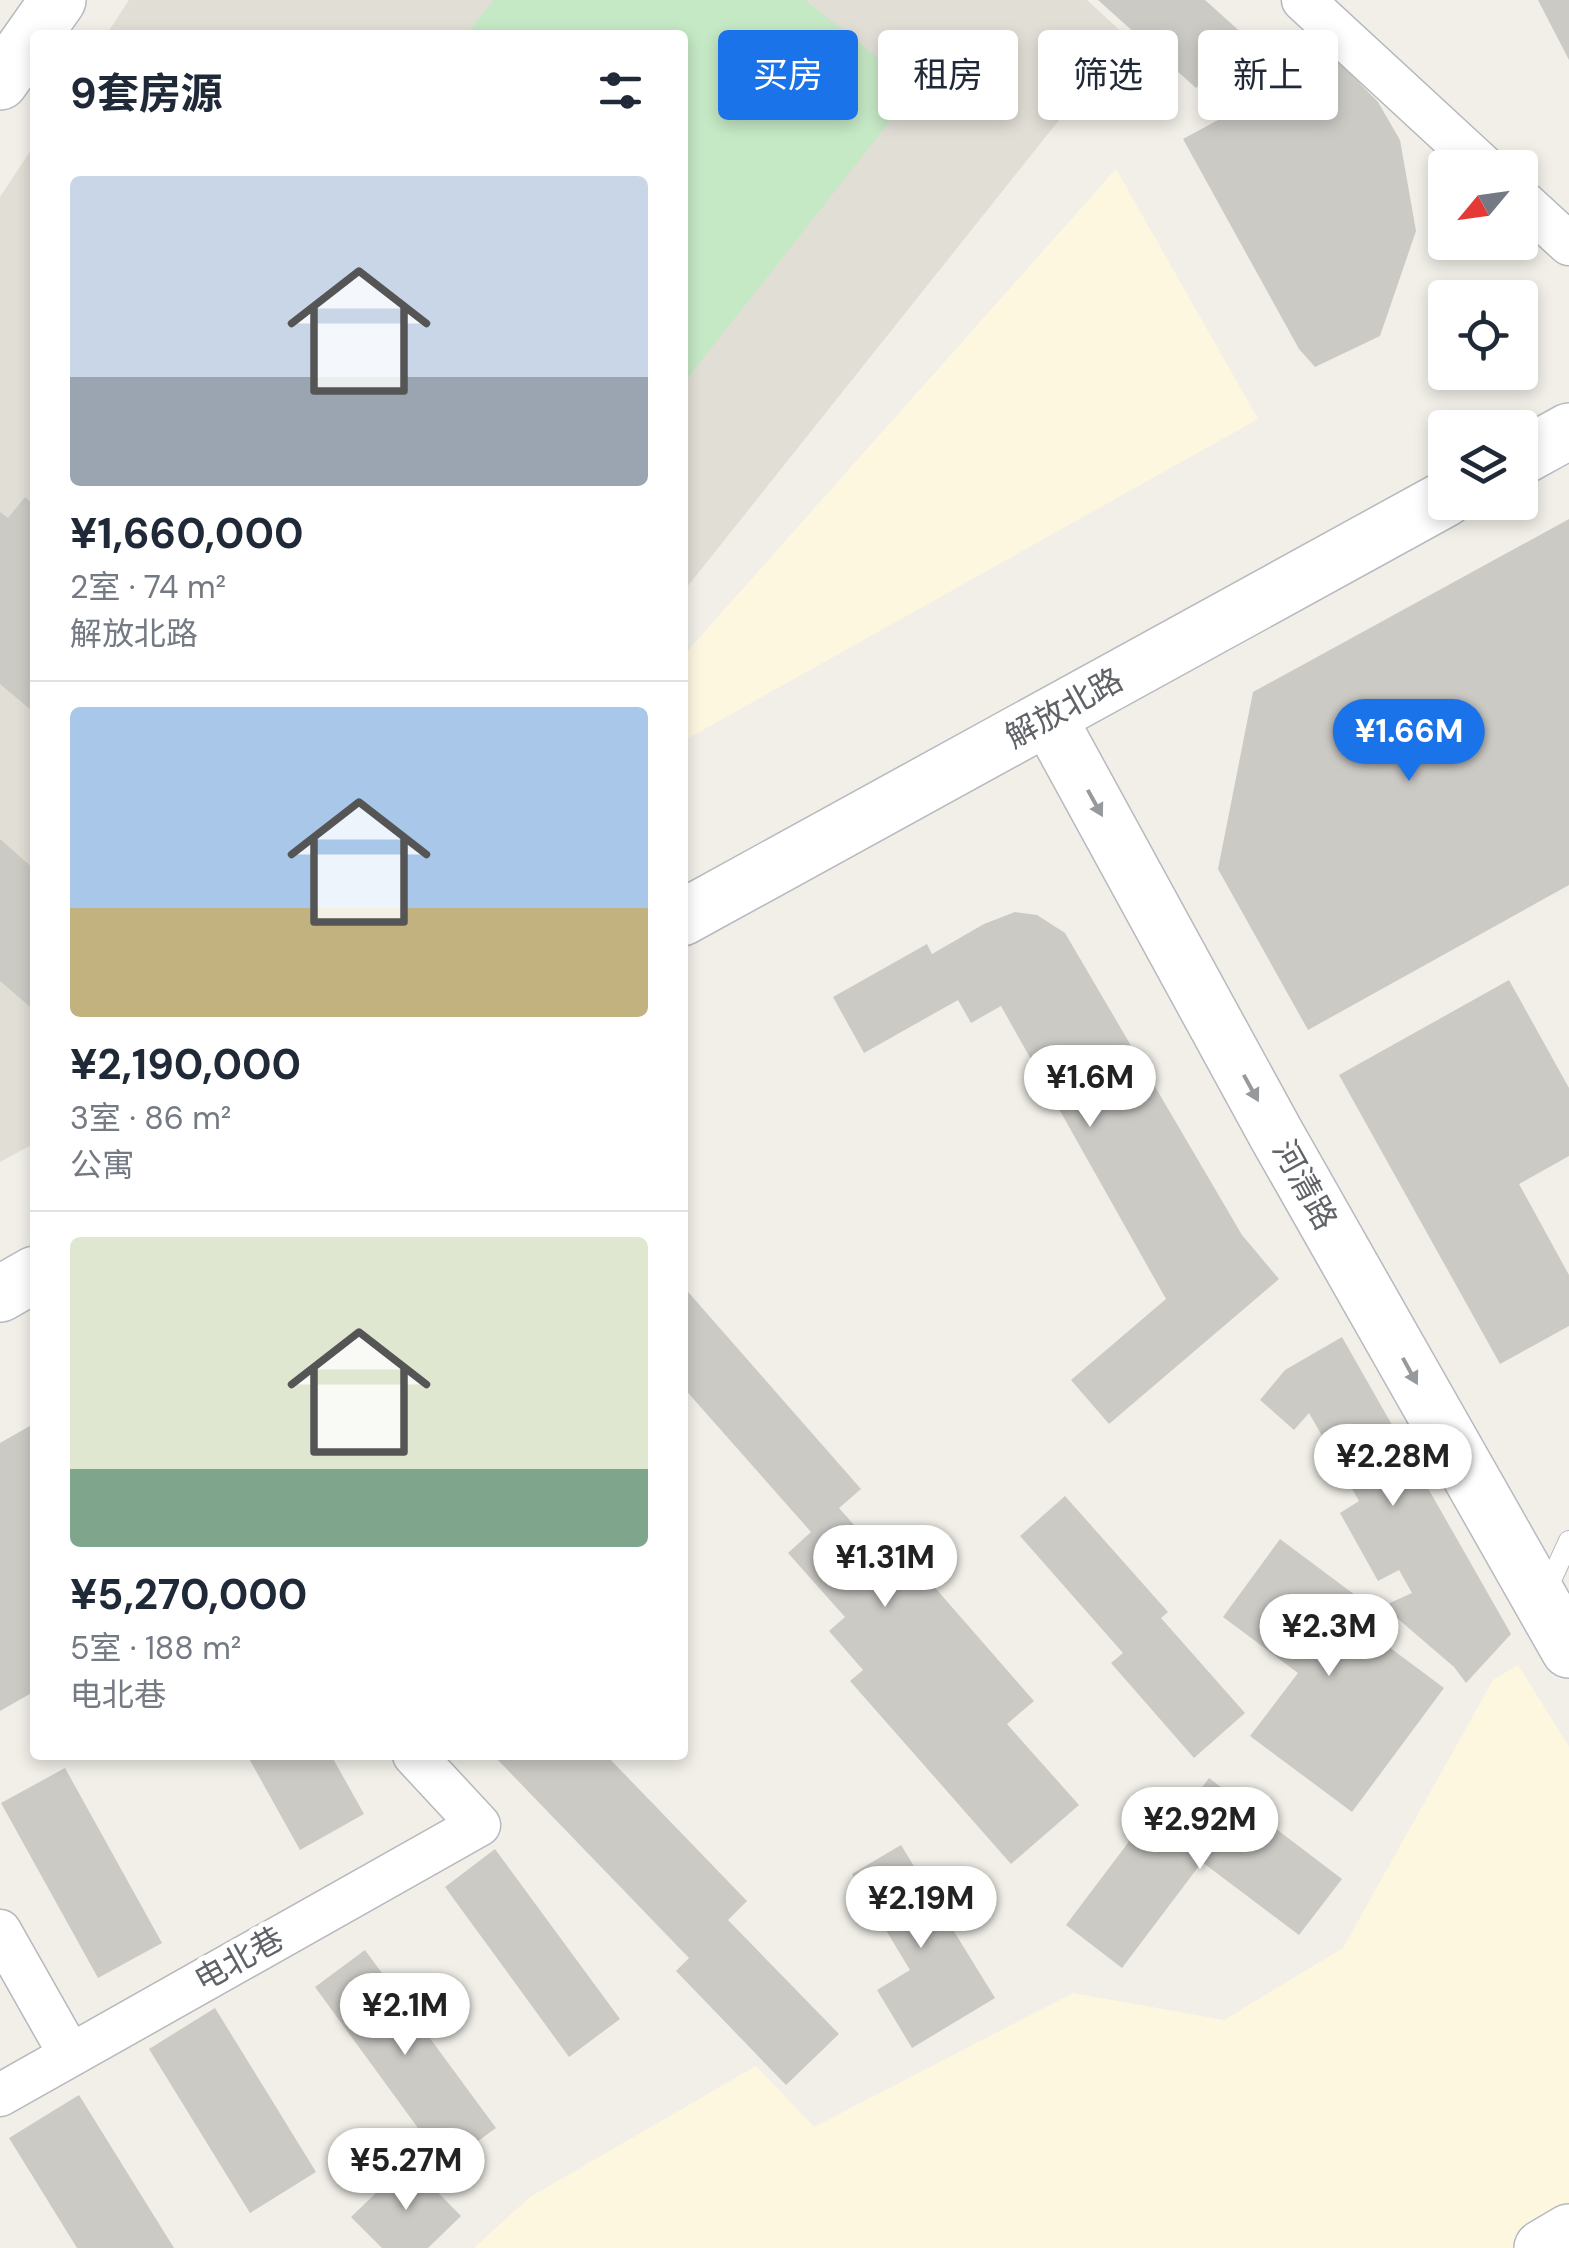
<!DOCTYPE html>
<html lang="zh">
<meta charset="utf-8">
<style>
:root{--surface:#fff;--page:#f6f6f7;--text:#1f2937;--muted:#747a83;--line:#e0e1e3;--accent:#1a73e8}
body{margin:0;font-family:"DM Sans","Noto Sans SC",sans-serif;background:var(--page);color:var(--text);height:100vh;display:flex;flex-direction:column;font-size:38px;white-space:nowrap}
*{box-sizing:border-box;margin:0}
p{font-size:32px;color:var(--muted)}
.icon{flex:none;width:55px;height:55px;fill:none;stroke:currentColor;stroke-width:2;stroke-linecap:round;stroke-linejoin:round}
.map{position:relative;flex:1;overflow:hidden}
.panel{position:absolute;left:30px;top:30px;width:658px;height:1730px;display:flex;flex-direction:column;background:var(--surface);border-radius:10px;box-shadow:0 5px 15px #0003}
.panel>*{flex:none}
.hud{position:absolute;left:718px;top:30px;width:700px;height:90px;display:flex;gap:20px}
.needle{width:65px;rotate:241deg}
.controls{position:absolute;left:1428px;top:150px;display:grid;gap:20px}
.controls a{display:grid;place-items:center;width:110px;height:110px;border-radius:10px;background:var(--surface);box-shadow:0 5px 15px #0003;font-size:50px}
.price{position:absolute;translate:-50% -85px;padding:0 22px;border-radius:35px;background:#fff;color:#222;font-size:32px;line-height:65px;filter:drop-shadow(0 2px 5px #0008)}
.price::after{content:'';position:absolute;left:50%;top:60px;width:30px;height:22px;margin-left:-15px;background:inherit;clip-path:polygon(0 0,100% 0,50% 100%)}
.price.on{background:var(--accent);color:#fff}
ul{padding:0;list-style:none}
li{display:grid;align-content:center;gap:20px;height:530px;padding:0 40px}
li+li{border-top:2px solid var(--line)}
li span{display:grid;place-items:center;height:310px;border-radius:10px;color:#555}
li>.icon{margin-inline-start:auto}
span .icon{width:180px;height:180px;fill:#fffc;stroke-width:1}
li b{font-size:42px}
h2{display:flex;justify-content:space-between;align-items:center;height:120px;padding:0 40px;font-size:42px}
.chip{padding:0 35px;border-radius:10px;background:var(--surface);box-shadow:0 5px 15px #0003;font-size:35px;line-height:90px}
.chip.on{background:var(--accent);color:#fff}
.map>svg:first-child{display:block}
.commercial{fill:#fef7e0}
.education{fill:#e1ded6}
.green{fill:#c5e8c5}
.building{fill:#cccac5}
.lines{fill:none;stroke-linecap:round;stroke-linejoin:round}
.lane-casing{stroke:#b5b8bc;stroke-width:22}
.street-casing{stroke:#b5b8bc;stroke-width:45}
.secondary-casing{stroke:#b6babf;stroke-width:58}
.lane{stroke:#fff;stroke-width:20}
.street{stroke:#fff;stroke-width:42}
.secondary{stroke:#fff;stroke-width:55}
.oneway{fill:#979a9d}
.labels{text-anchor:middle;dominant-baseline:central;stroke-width:10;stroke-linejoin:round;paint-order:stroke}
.street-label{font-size:32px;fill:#5f6368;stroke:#fff}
</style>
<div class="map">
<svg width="1569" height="2248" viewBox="0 0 1569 2248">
<rect width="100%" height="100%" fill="#f1efe8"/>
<path class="commercial" d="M 1116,169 L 1258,419 L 683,741 L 683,656 Z
M 1518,1665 L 1569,1747 L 1569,2218 L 1519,2248 L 474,2248 L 530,2197 L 756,2066 L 814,2127 L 1073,1993 L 1224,2020 L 1343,1948 L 1493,1680 Z"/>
<path class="education" d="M 129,0 L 1087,0 L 1126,36 L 683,592 L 682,35 L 106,35 Z
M 35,144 L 35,1143 L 0,1162 L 0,197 Z"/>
<path class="green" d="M 494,0 L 805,0 L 916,88 L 683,384 L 682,35 L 466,35 Z"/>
<path class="building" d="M 1098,0 L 1205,0 L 1244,35 L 1196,88 Z
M 1538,0 L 1569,0 L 1569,60 Z
M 1334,57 L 1378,102 L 1400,140 L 1416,231 L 1380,336 L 1315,367 L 1299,349 L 1183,139 Z
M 25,497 L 35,506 L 35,703 L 30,709 L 0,684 L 0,512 L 8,518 Z
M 1569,519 L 1569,885 L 1308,1030 L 1218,869 L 1253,692 Z
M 0,839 L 35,870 L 35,1011 L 0,981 Z
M 1015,912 L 1037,915 L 1065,933 L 1242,1235 L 1279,1279 L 1109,1424 L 1071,1380 L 1166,1299 L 1001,1006 L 971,1023 L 958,1000 L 864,1053 L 833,997 L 927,944 L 932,954 L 984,924 Z
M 1509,980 L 1569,1088 L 1569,1156 L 1519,1184 L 1569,1275 L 1569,1326 L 1500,1364 L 1339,1075 Z
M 682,1285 L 861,1489 L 839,1508 L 896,1572 L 910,1559 L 1034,1701 L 1007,1724 L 1079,1805 L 1011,1864 L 850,1681 L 863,1670 L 829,1631 L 845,1617 L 788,1553 L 811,1532 L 682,1386 Z
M 1342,1337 L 1511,1634 L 1466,1683 L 1454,1667 L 1383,1606 L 1412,1593 L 1399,1570 L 1378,1581 L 1340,1513 L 1359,1501 L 1309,1413 L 1294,1430 L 1260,1400 L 1285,1370 Z
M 35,1423 L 35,1691 L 0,1711 L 0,1443 Z
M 1065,1496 L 1168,1612 L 1161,1618 L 1245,1713 L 1194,1758 L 1111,1663 L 1123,1653 L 1020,1536 Z
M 1280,1539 L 1355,1595 L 1342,1612 L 1444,1688 L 1352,1812 L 1250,1736 L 1298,1673 L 1223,1617 Z
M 247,1755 L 331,1755 L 364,1814 L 300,1850 Z
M 493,1755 L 606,1755 L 747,1901 L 728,1920 L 839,2034 L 786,2085 L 676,1971 L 689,1958 Z
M 65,1768 L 162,1943 L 98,1978 L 1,1803 Z
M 1209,1778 L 1342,1879 L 1299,1935 L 1202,1862 L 1122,1968 L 1066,1925 L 1152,1811 L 1172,1827 Z
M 901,1845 L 995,1998 L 912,2048 L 877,1990 L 910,1970 L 852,1874 Z
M 495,1849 L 620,2019 L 569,2057 L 445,1887 Z
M 365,1950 L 496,2128 L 445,2165 L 315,1987 Z
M 215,2008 L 316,2172 L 250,2213 L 149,2049 Z
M 79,2095 L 174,2248 L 77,2248 L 9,2138 Z
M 408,2162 L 461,2216 L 428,2248 L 382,2248 L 351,2217 Z"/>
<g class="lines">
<defs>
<path id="lane" d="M 1545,1593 L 1569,1541"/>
<path id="street" d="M 1303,0 L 1485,168
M 1520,199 L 1569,244
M 0,1931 L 69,2053
M 0,2095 L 479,1825 L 414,1755"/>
<path id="secondary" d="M 0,82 L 58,0
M 1520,458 L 1569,431
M 1048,717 L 1276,1134 L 1569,1650
M 682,918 L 1445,499
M 0,1294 L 35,1274
M 1542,2248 L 1569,2232"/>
</defs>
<use href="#lane" class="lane-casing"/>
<use href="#street" class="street-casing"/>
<use href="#secondary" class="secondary-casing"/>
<use href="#lane" class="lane"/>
<use href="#street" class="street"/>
<use href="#secondary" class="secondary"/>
</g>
<defs><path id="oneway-solid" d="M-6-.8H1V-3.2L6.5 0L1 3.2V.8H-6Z" transform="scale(2.5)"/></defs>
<g class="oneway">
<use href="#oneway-solid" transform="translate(1095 803) rotate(61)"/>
<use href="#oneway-solid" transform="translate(1251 1088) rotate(61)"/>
<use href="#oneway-solid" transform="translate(1410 1371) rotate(61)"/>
</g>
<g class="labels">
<g class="street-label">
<text transform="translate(1064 708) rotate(-29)">解放北路</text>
<text transform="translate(1305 1185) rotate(61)">河清路</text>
<text transform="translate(239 1959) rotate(-29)">电北巷</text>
</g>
</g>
</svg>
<div class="controls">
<a><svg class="needle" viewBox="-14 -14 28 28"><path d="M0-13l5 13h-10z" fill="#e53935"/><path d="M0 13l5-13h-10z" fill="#747a83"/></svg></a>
<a><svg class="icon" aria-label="locate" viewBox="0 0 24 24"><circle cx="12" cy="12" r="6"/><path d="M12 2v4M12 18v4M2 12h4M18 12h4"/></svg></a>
<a><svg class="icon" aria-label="layers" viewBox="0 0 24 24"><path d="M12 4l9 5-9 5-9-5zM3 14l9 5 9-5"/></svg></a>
</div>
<b class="price on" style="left:1409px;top:784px">¥1.66M</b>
<b class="price" style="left:1090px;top:1130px">¥1.6M</b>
<b class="price" style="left:1393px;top:1509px">¥2.28M</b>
<b class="price" style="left:885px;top:1610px">¥1.31M</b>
<b class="price" style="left:1329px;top:1679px">¥2.3M</b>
<b class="price" style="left:1200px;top:1872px">¥2.92M</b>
<b class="price" style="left:921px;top:1951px">¥2.19M</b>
<b class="price" style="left:405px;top:2058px">¥2.1M</b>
<b class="price" style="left:406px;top:2213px">¥5.27M</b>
<div class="hud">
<a class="chip on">买房</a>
<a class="chip">租房</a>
<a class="chip">筛选</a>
<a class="chip">新上</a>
</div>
<section class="panel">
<h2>9套房源<svg class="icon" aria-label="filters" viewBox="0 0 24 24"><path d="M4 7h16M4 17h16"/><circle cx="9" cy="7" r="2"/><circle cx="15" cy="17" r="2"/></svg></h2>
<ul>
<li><span style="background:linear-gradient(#c9d6e8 65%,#9aa5b1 0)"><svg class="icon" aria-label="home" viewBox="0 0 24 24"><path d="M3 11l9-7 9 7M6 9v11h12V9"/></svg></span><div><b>¥1,660,000</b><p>2室 · 74 m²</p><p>解放北路</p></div></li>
<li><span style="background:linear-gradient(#a9c7e8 65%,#c2b280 0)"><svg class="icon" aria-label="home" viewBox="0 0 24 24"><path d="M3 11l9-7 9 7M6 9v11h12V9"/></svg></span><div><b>¥2,190,000</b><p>3室 · 86 m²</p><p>公寓</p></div></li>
<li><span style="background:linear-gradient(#dfe7d0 75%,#7fa58c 0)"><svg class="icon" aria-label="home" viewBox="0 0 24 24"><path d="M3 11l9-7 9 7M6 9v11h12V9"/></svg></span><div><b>¥5,270,000</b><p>5室 · 188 m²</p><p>电北巷</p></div></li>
</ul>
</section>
</div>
